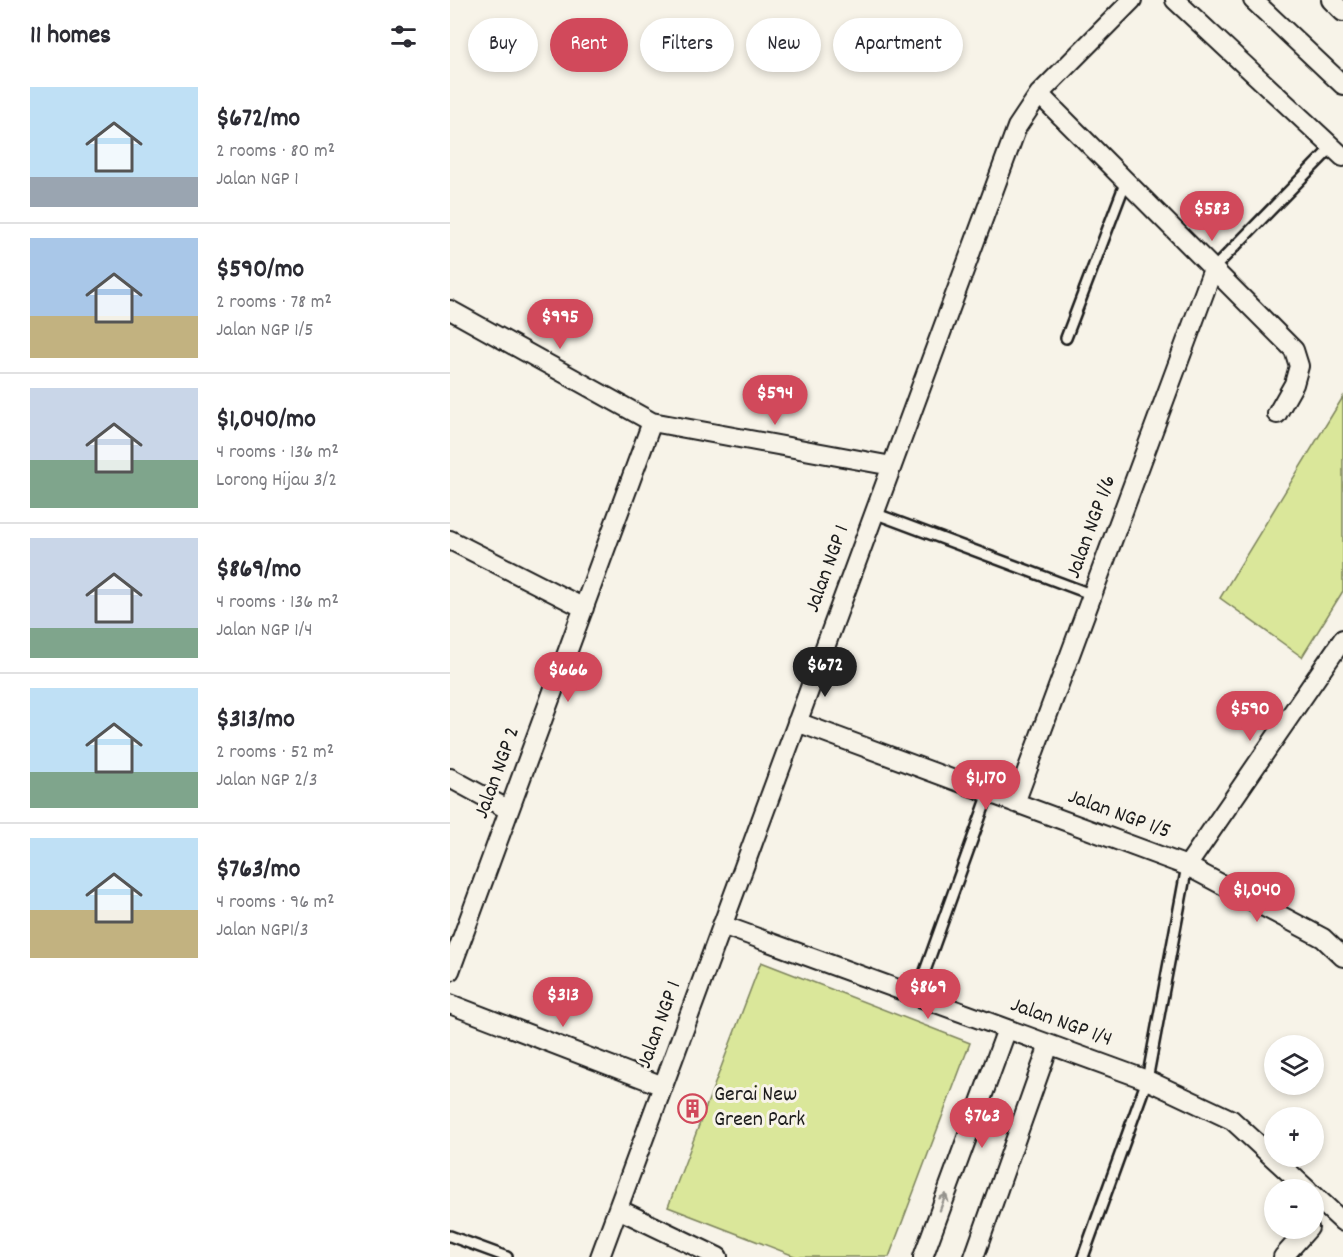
<!DOCTYPE html>
<meta charset="utf-8">
<style>
:root{--surface:#fff;--page:#f2f2f3;--text:#2b2b33;--muted:#7c7c81;--line:#e1e1e2;--accent:#d1495b}
body{margin:0;font-family:Dekko,sans-serif;background:var(--page);color:var(--text);height:100vh;display:flex;flex-direction:column;font-size:22px;white-space:nowrap}
*{box-sizing:border-box;margin:0}
p{font-size:20px;color:var(--muted)}
.icon{flex:none;width:33px;height:33px;fill:none;stroke:currentColor;stroke-width:2;stroke-linecap:round;stroke-linejoin:round}
.map{position:relative;flex:1;overflow:hidden}
.details{display:flex;flex-direction:column;background:var(--surface);width:450px}
.details>*{flex:none}
.top-card{position:absolute;left:18px;top:18px;width:570px;height:54px;display:flex;gap:12px}
.buttons{position:absolute;left:814px;top:1035px;display:grid;gap:12px}
.buttons a{display:grid;place-items:center;width:60px;height:60px;border-radius:50%;background:var(--surface);box-shadow:0 3px 9px #0003;font-size:30px}
.price{position:absolute;translate:-50% -51px;padding:0 14px;border-radius:21px;background:var(--accent);color:#fff;font-size:20px;line-height:39px;filter:drop-shadow(0 2px 3px #0008)}
.price::after{content:'';position:absolute;left:50%;top:36px;width:18px;height:14px;margin-left:-9px;background:inherit;clip-path:polygon(0 0,100% 0,50% 100%)}
.price.selected{background:#222;color:#fff}
ul{padding:0;list-style:none}
li{display:flex;align-items:center;gap:18px;height:150px;padding:0 30px}
li+li{border-top:2px solid var(--line)}
li span{display:grid;place-items:center;flex:none;width:168px;height:120px;border-radius:0px;color:#555}
li>.icon{margin-inline-start:auto}
span .icon{width:72px;height:72px;fill:#fffc;stroke-width:1}
li b{font-size:26px}
h2{display:flex;justify-content:space-between;align-items:center;height:72px;padding:0 30px;font-size:26px}
.pill{padding:0 21px;border-radius:27px;background:var(--surface);box-shadow:0 3px 9px #0003;font-size:21px;line-height:54px}
.pill.selected{background:var(--accent);color:#fff}
main{display:flex;flex:1;min-height:0}
.map>svg:first-child{display:block}
.green{fill:#dae79a;stroke:#7b825b;stroke-width:1.5}
.lines{fill:none;stroke-linecap:round;stroke-linejoin:round}
.lane-casing{stroke:#1c1c1c;stroke-width:14}
.street-casing{stroke:#1c1c1c;stroke-width:22}
.lane{stroke:#f7f3e8;stroke-width:9}
.street{stroke:#f7f3e8;stroke-width:18}
.oneway{stroke:#94928c}
.labels{text-anchor:middle;dominant-baseline:central;stroke-width:6;stroke-linejoin:round;paint-order:stroke}
.street-label{font-size:22px;fill:#1c1c1c;stroke:#f7f3e8}
.poi-label{font-size:22px;fill:#1c1c1c;stroke:#f7f3e8;text-anchor:start}
</style>
<main>
<section class="details">
<h2>11 homes<svg class="icon" aria-label="filters" viewBox="0 0 24 24"><path d="M4 7h16M4 17h16"/><circle cx="9" cy="7" r="2"/><circle cx="15" cy="17" r="2"/></svg></h2>
<ul>
<li><span style="background:linear-gradient(#bfe0f5 75%,#9aa5b1 0)"><svg class="icon" aria-label="home" viewBox="0 0 24 24"><path d="M3 11l9-7 9 7M6 9v11h12V9"/></svg></span><div><b>$672/mo</b><p>2 rooms · 80 m²</p><p>Jalan NGP 1</p></div></li>
<li><span style="background:linear-gradient(#a9c7e8 65%,#c2b280 0)"><svg class="icon" aria-label="home" viewBox="0 0 24 24"><path d="M3 11l9-7 9 7M6 9v11h12V9"/></svg></span><div><b>$590/mo</b><p>2 rooms · 78 m²</p><p>Jalan NGP 1/5</p></div></li>
<li><span style="background:linear-gradient(#c9d6e8 60%,#7fa58c 0)"><svg class="icon" aria-label="home" viewBox="0 0 24 24"><path d="M3 11l9-7 9 7M6 9v11h12V9"/></svg></span><div><b>$1,040/mo</b><p>4 rooms · 136 m²</p><p>Lorong Hijau 3/2</p></div></li>
<li><span style="background:linear-gradient(#c9d6e8 75%,#7fa58c 0)"><svg class="icon" aria-label="home" viewBox="0 0 24 24"><path d="M3 11l9-7 9 7M6 9v11h12V9"/></svg></span><div><b>$869/mo</b><p>4 rooms · 136 m²</p><p>Jalan NGP 1/4</p></div></li>
<li><span style="background:linear-gradient(#bfe0f5 70%,#7fa58c 0)"><svg class="icon" aria-label="home" viewBox="0 0 24 24"><path d="M3 11l9-7 9 7M6 9v11h12V9"/></svg></span><div><b>$313/mo</b><p>2 rooms · 52 m²</p><p>Jalan NGP 2/3</p></div></li>
<li><span style="background:linear-gradient(#bfe0f5 60%,#c2b280 0)"><svg class="icon" aria-label="home" viewBox="0 0 24 24"><path d="M3 11l9-7 9 7M6 9v11h12V9"/></svg></span><div><b>$763/mo</b><p>4 rooms · 96 m²</p><p>Jalan NGP1/3</p></div></li>
</ul>
</section>
<div class="map">
<svg width="893" height="1257" viewBox="0 0 893 1257">
<rect width="100%" height="100%" fill="#f7f3e8"/>
<filter id="ink" filterUnits="userSpaceOnUse"><feTurbulence type="fractalNoise" baseFrequency=".0167" numOctaves="2"/><feDisplacementMap in="SourceGraphic" scale="12" xChannelSelector="R" yChannelSelector="G"/><feConvolveMatrix kernelMatrix="1 2 1 2 8 2 1 2 1" color-interpolation-filters="sRGB"/></filter>
<g filter="url(#ink)">
<path class="green" d="M 893,397 L 893,591 L 852,657 L 770,598 Z
M 311,962 L 520,1043 L 439,1257 L 347,1257 L 218,1207 Z"/>
<g class="lines">
<defs>
<path id="lane" d="M 763,269 L 882,147
M 616,338 L 676,181
M 424,513 L 643,595
M 466,996 L 539,793
M 0,1236 L 57,1257
M 633,1257 L 697,1080 L 737,866"/>
<path id="street" d="M 725,0 L 893,157
M 803,0 L 893,85
M 881,0 L 893,12
M 589,94 L 844,350 L 849,366 L 844,384 L 827,414
M 0,310 L 202,422 L 442,466
M 0,540 L 134,608
M 347,722 L 737,866 L 873,938 L 893,957
M 0,778 L 59,810
M 565,803 L 763,269
M 737,866 L 893,639
M 272,925 L 697,1080 L 782,1120 L 858,1190
M 0,971 L 202,422
M 0,1004 L 213,1086
M 864,1195 L 893,1222
M 168,1209 L 268,1257
M 150,1257 L 567,127 L 589,94 L 682,0
M 473,1257 L 557,1029
M 524,1257 L 599,1045
M 833,1257 L 859,1228"/>
</defs>
<use href="#lane" class="lane-casing"/>
<use href="#street" class="street-casing"/>
<use href="#lane" class="lane"/>
<use href="#street" class="street"/>
</g>
<defs><path id="oneway-shaft" d="M-6 0H5M1.5-3L5.5 0L1.5 3" fill="none" stroke-width="1.6" stroke-linecap="round" stroke-linejoin="round" transform="scale(1.5)"/></defs>
<use class="oneway" href="#oneway-shaft" transform="translate(493 1202) rotate(-70)"/>
</g>
<defs>
<symbol id="building-ring" viewBox="-11 -11 22 22"><circle r="9.5" fill="#f7f3e8" stroke="#d1495b" stroke-width="1.5"/><path d="M-4-6H4V6H1V3H-1V6H-4ZM-2.5-4.3h1.7v1.8h-1.7ZM.8-4.3h1.7v1.8H.8ZM-2.5-1h1.7V.8h-1.7ZM.8-1h1.7V.8H.8Z" fill="#d1495b"/></symbol>
</defs>
<g fill-rule="evenodd">
<use href="#building-ring" x="226" y="1092" width="33" height="33"/>
</g>
<g class="labels">
<g class="street-label">
<text transform="translate(642 527) rotate(-70)">Jalan NGP 1/6</text>
<text transform="translate(378 569) rotate(-70)">Jalan NGP 1</text>
<text transform="translate(48 773) rotate(-70)">Jalan NGP 2</text>
<text transform="translate(669 815) rotate(20)">Jalan NGP 1/5</text>
<text transform="translate(611 1023) rotate(20)">Jalan NGP 1/4</text>
<text transform="translate(210 1025) rotate(-70)">Jalan NGP 1</text>
</g>
<g class="poi-label">
<text x="264" y="1095">Gerai New<tspan x="264" dy="25">Green Park</tspan></text>
</g>
</g>
</svg>
<div class="buttons">
<a><svg class="icon" aria-label="layers" viewBox="0 0 24 24"><path d="M12 4l9 5-9 5-9-5zM3 14l9 5 9-5"/></svg></a>
<a>+</a>
<a>−</a>
</div>
<b class="price" style="left:762px;top:242px">$583</b>
<b class="price" style="left:110px;top:350px">$995</b>
<b class="price" style="left:325px;top:426px">$594</b>
<b class="price selected" style="left:375px;top:698px">$672</b>
<b class="price" style="left:118px;top:703px">$666</b>
<b class="price" style="left:800px;top:742px">$590</b>
<b class="price" style="left:536px;top:811px">$1,170</b>
<b class="price" style="left:807px;top:923px">$1,040</b>
<b class="price" style="left:478px;top:1020px">$869</b>
<b class="price" style="left:113px;top:1028px">$313</b>
<b class="price" style="left:532px;top:1149px">$763</b>
<div class="top-card">
<a class="pill">Buy</a>
<a class="pill selected">Rent</a>
<a class="pill">Filters</a>
<a class="pill">New</a>
<a class="pill">Apartment</a>
</div>
</div>
</main>
